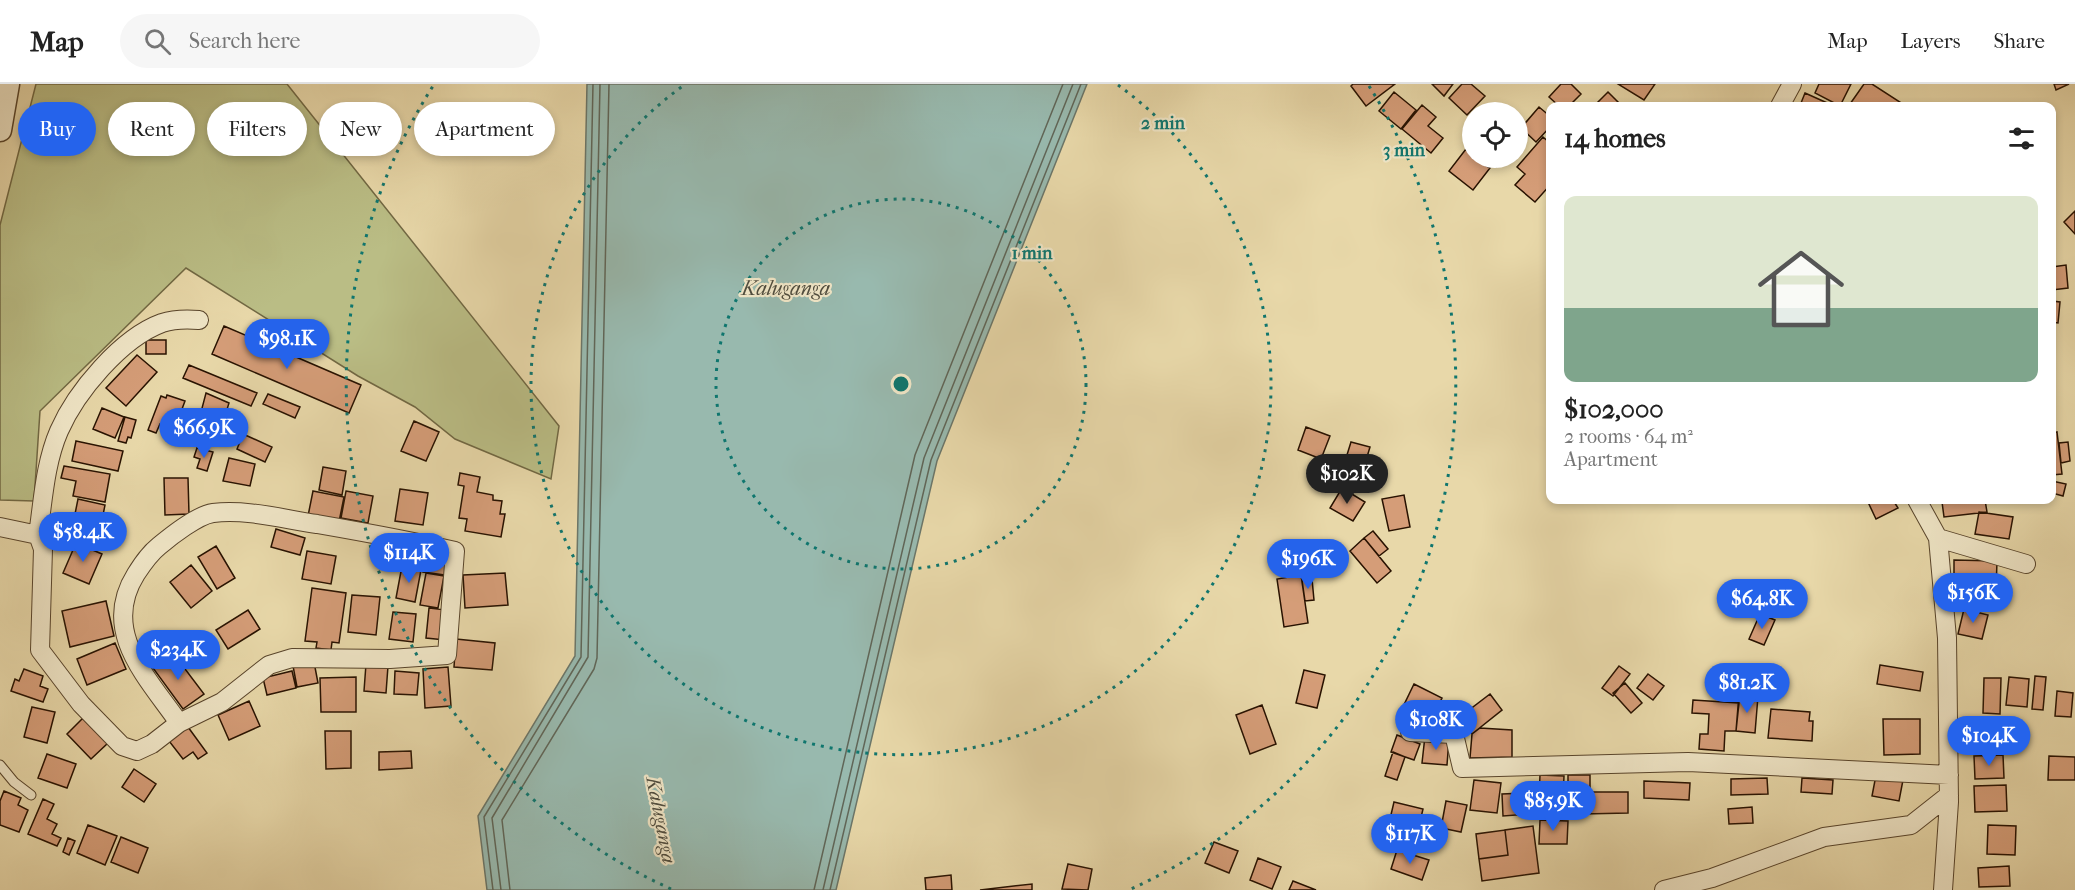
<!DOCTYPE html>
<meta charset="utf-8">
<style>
:root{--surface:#fff;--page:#f6f6f6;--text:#222;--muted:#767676;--line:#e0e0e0;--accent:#2563eb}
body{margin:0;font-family:"IM FELL French Canon",serif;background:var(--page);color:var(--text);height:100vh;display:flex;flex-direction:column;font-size:22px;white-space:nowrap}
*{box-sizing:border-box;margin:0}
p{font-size:20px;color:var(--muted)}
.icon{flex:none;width:33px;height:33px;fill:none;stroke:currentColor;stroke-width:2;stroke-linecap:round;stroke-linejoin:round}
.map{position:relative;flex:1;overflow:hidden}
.drawer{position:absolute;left:1546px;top:18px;width:510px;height:402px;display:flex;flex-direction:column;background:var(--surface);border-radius:12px;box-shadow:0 3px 9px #0003}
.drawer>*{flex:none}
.top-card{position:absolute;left:18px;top:18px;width:570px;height:54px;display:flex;gap:12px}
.controls{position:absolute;left:1462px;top:18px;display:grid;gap:12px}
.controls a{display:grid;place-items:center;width:66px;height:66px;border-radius:50%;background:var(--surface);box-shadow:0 3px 9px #0003;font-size:30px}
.price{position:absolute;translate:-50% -51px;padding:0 14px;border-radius:21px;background:var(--accent);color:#fff;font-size:20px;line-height:39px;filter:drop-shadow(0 2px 3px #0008)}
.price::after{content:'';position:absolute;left:50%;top:36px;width:18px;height:14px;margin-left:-9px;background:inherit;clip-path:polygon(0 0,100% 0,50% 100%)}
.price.current{background:#222;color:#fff}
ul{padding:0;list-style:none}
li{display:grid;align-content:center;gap:12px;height:318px;padding:0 18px}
li span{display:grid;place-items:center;height:186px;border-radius:12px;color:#555}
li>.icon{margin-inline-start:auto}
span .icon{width:108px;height:108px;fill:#fffc;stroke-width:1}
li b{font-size:26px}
h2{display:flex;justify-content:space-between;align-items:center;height:72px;padding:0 18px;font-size:26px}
.tag{padding:0 21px;border-radius:27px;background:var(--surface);box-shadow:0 3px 9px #0003;font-size:21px;line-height:54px}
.tag.current{background:var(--accent);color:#fff}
header{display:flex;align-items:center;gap:36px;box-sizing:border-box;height:84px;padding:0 30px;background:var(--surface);border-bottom:2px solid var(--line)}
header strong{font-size:28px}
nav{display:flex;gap:33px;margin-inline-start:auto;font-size:21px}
.search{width:420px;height:54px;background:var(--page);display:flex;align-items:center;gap:15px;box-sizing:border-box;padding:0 21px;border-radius:33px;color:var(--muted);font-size:22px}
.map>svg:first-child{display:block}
.green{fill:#babd85;stroke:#716843;stroke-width:1.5}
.water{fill:#98b9ae;stroke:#6b7669;stroke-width:1.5}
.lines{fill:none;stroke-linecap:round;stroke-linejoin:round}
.shore{stroke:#606658;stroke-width:1.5}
.building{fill:#d59d78;stroke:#281201;stroke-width:1.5}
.service-casing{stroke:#58442b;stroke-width:11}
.minor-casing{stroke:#58442b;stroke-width:20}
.tertiary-casing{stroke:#58442b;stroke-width:25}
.service{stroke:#f0e6c7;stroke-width:9}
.minor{stroke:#f0e6c7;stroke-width:18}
.tertiary{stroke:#f0e6c7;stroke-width:22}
.ring{fill:none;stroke:#0f766e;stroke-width:3;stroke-dasharray:3 6}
.labels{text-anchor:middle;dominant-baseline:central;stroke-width:4.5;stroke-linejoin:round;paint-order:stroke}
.water-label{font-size:20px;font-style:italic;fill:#4f4c3e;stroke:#f0e6c7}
.centre{fill:#0f766e;stroke:#f0e6c7;stroke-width:3}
.ring-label{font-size:18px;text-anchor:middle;font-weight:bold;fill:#0f766e;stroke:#f0e6c7;stroke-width:4.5;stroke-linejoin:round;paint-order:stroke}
</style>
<header>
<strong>Map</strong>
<div class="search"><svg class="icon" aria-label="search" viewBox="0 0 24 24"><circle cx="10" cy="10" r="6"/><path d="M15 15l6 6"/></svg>Search here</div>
<nav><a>Map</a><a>Layers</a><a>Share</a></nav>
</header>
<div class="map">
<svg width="2075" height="806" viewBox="0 0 2075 806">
<rect width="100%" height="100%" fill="#e8d8a9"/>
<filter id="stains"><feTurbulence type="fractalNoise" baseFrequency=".00333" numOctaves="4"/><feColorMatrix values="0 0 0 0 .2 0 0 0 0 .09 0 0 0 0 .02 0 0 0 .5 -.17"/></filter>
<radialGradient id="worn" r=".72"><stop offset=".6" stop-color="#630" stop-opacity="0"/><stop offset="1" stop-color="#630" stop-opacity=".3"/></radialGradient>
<path class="green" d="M 36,0 L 287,0 L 559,342 L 551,395 L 455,355 L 415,323 L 358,292 L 186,184 L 40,327 L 34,417 L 0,416 L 0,141 Z"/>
<path class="water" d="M 587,0 L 1087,0 L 937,377 L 836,806 L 487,806 L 478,732 L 575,572 Z"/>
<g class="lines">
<path class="shore" d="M 493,806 L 484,733 L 581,573 L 593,0
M 501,806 L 492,734 L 588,573 L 600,0
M 510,806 L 502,736 L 594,585 L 597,574 L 609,0
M 814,806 L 915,371 L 1063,0
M 823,806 L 924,374 L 1073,0
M 830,806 L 931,376 L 1081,0"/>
</g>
<path class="building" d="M 1353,0 L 1395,0 L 1366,22 L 1351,2 Z
M 1432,0 L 1453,0 L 1444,12 Z
M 1462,0 L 1471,0 L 1485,12 L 1467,31 L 1449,14 Z
M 1561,0 L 1571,0 L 1581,10 L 1569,22 L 1559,22 L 1549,13 Z
M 1618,0 L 1655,0 L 1644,16 Z
M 1819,0 L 1851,0 L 1840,22 L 1815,9 Z
M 1864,0 L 1872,0 L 1903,20 L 1854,22 L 1850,20 Z
M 2054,0 L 2069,0 L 2056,6 Z
M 1394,8 L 1416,26 L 1401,45 L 1379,27 Z
M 1608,8 L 1622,22 L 1594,22 Z
M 1805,9 L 1834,22 L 1808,22 L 1801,19 Z
M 1422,21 L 1436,33 L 1428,42 L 1443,54 L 1431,69 L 1402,45 Z
M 1539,23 L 1551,33 L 1551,42 L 1536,58 L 1521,44 Z
M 1543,53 L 1551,60 L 1551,100 L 1535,118 L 1515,101 L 1525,90 L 1517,83 Z
M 1466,65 L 1473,74 L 1490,84 L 1473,106 L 1449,87 Z
M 1486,74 L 1505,74 L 1496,83 Z
M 2075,127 L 2075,150 L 2064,138 Z
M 2066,181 L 2068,204 L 2052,206 L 2052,183 Z
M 2052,217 L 2060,218 L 2058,239 L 2052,238 Z
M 224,242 L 361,301 L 349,329 L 212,270 Z
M 146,256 L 166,256 L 166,270 L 146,270 Z
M 137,271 L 157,288 L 126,322 L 106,304 Z
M 189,281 L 257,309 L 251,322 L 183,294 Z
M 206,309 L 229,319 L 225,332 L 220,331 L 217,342 L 214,341 L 212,347 L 202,344 L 205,334 L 201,328 Z
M 268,310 L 300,323 L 295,334 L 263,320 Z
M 167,311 L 185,317 L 179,333 L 173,331 L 171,337 L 178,339 L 175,346 L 160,340 L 156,349 L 148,346 L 161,312 L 166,314 Z
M 102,324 L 124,333 L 115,354 L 93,345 Z
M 125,333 L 136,336 L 131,354 L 128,353 L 126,359 L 118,357 Z
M 414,337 L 439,348 L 426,377 L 401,367 Z
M 1306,343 L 1330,352 L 1321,375 L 1298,366 Z
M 2057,348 L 2062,390 L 2052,391 L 2052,349 Z
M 243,350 L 272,363 L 265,378 L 237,365 Z
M 76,357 L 123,367 L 118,387 L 72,377 Z
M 1351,358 L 1370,363 L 1361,393 L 1342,387 Z
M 2068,358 L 2070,377 L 2061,379 L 2059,359 Z
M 197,364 L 213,368 L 207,387 L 197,384 L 200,375 L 194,373 Z
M 229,374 L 255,380 L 250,402 L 223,397 Z
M 64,382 L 110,390 L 105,418 L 73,412 L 76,397 L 61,394 Z
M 323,383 L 346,387 L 342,411 L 319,406 Z
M 460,389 L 480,393 L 477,408 L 493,411 L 493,416 L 502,417 L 500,430 L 505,430 L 501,453 L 465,447 L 467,435 L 459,434 L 464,402 L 458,401 Z
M 164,394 L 188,394 L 189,430 L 165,431 Z
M 2052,397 L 2066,400 L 2063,412 L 2052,409 Z
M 1342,404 L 1365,418 L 1353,437 L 1330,424 Z
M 400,405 L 428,409 L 423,441 L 395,437 Z
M 313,407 L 344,413 L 339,438 L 308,432 Z
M 346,407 L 373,412 L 368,439 L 341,434 Z
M 1404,411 L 1410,443 L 1389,447 L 1382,415 Z
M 78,415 L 105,421 L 99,451 L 72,445 Z
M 1867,416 L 1893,416 L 1898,424 L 1876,435 Z
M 1960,416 L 1985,416 L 1987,428 L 1944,433 L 1942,418 Z
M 1979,428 L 2013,433 L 2009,455 L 1975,450 Z
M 276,445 L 305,454 L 300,471 L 271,463 Z
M 1373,447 L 1388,465 L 1379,472 L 1364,454 Z
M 1364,454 L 1391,487 L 1377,499 L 1350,467 Z
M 76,459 L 102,470 L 89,500 L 63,489 Z
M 216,462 L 235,494 L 217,505 L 198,473 Z
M 426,466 L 449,470 L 445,491 L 423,488 Z
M 307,467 L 336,472 L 331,500 L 302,495 Z
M 1954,476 L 1997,477 L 1996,507 L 1954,507 Z
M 191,481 L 212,507 L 191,524 L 170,498 Z
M 402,482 L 421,486 L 415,518 L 396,514 Z
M 426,489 L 444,492 L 438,524 L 420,521 Z
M 505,489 L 508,521 L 465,524 L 463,491 Z
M 1301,491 L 1308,539 L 1284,543 L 1277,495 Z
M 1312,495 L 1314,516 L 1305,517 L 1302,496 Z
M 312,504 L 346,509 L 339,559 L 332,558 L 331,566 L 316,564 L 317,558 L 305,557 Z
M 352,511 L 380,513 L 376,551 L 348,548 Z
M 106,517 L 114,552 L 70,563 L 62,527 Z
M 429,524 L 447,526 L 445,556 L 426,554 Z
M 1964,525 L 1988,531 L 1982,555 L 1958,550 Z
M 248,526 L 260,545 L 228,565 L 216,546 Z
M 393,528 L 416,530 L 413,558 L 389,555 Z
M 1760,530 L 1775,536 L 1764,561 L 1749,555 Z
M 163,548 L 172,563 L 150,578 L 140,562 Z
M 456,555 L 495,559 L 492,586 L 454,583 Z
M 115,559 L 126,585 L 87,601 L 77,575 Z
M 173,569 L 204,610 L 183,625 L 153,584 Z
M 314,578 L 318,599 L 297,603 L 293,582 Z
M 366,580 L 388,582 L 386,609 L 364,607 Z
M 1880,581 L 1923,588 L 1920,607 L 1877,600 Z
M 1619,582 L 1630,590 L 1613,612 L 1602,604 Z
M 448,583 L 451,622 L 425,624 L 423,585 Z
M 24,585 L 43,592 L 40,602 L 48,605 L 43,618 L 11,607 L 15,595 L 19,597 Z
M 1304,586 L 1325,591 L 1317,624 L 1296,619 Z
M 292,587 L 296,604 L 267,611 L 263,594 Z
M 395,587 L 419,589 L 417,611 L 394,610 Z
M 1648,590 L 1664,602 L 1653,616 L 1637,604 Z
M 2035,592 L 2046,593 L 2043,626 L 2032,625 Z
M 356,593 L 356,628 L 321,628 L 320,594 Z
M 2009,593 L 2029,595 L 2027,623 L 2006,621 Z
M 1984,594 L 2001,594 L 2000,630 L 1983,629 Z
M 1625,599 L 1642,619 L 1631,629 L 1613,609 Z
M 1414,600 L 1442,614 L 1429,640 L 1401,627 Z
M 2057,607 L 2073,609 L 2071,633 L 2055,632 Z
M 1490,610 L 1502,626 L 1472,650 L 1460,633 Z
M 1739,610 L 1758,612 L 1755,649 L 1736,647 Z
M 1693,616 L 1739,619 L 1736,647 L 1725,647 L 1724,667 L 1699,665 L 1700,650 L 1708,650 L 1709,630 L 1692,629 Z
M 249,617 L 260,642 L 229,656 L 218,631 Z
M 1262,621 L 1276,660 L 1250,670 L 1236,631 Z
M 32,623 L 55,628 L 47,659 L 24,653 Z
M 1771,625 L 1810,628 L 1809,637 L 1813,637 L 1812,657 L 1768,654 Z
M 83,634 L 108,659 L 91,675 L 67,650 Z
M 1883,635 L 1920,635 L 1920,670 L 1884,671 Z
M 188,643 L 207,669 L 198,675 L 193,668 L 183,675 L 169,657 Z
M 1480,644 L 1512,646 L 1512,673 L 1470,674 L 1472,650 Z
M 325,647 L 351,647 L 351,684 L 326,685 Z
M 1397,651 L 1420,660 L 1414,676 L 1391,668 Z
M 1425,652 L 1449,655 L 1447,681 L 1422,679 Z
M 411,667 L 412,684 L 379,686 L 379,668 Z
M 1393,668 L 1405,673 L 1397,696 L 1385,692 Z
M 47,670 L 76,680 L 67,704 L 38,694 Z
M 2003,671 L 2004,694 L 1975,695 L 1974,672 Z
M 2049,672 L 2075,673 L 2075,696 L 2048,696 Z
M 134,685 L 156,700 L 144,718 L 122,703 Z
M 1540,691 L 1564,692 L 1563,713 L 1539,713 Z
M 1568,691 L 1590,691 L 1590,708 L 1628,708 L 1628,729 L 1583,730 L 1583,716 L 1568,717 Z
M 1876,691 L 1903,696 L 1899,717 L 1872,712 Z
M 1767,694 L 1768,710 L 1731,711 L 1731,695 Z
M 1802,694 L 1833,696 L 1832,710 L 1801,708 Z
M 1474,696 L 1501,699 L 1497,729 L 1470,726 Z
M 1644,697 L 1690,699 L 1689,716 L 1644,714 Z
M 2006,701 L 2007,727 L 1975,728 L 1974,702 Z
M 4,707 L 21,714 L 18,721 L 28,726 L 19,748 L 0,741 L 0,717 Z
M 1529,709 L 1530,730 L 1503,732 L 1502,710 Z
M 43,715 L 54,720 L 47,735 L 57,740 L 52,750 L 61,754 L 57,762 L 28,750 Z
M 1446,717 L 1467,721 L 1461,748 L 1441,744 Z
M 1394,718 L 1423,725 L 1419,742 L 1390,735 Z
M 1752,723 L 1753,739 L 1729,740 L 1728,725 Z
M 1540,736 L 1568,737 L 1567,760 L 1539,760 Z
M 88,741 L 117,752 L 105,781 L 77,769 Z
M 1988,741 L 2016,742 L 2015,771 L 1987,770 Z
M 1379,742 L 1419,756 L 1415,768 L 1375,754 Z
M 1533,742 L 1539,789 L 1482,797 L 1479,775 L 1508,771 L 1505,746 Z
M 1505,746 L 1508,771 L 1479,775 L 1476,750 Z
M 121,753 L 148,764 L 138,789 L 111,778 Z
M 68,754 L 75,757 L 69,771 L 63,768 Z
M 1214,758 L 1238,767 L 1229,789 L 1205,779 Z
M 1397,766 L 1429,776 L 1422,796 L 1391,785 Z
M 1258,774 L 1281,783 L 1272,805 L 1250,796 Z
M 1068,780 L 1092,785 L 1088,806 L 1062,805 Z
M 2009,782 L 2010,802 L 1979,803 L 1978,784 Z
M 951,791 L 952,806 L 926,806 L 925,794 Z
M 1293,797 L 1316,806 L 1289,806 Z
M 1032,800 L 1032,806 L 980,806 Z"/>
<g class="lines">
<defs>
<path id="service" d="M 0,681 L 14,698 L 31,711"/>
<path id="minor" d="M 1780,22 L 1792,0
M 1917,416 L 1938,454 L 1947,554 L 1949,718 L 1943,806
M 0,443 L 38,451 L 43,465 L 40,566 L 81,620 L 122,662 L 137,667 L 152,660 L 179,639 L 222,618 L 269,581 L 292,574 L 390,575 L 447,571 L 455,467 C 409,456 363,448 317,440 C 283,435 247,425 213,429 C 198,431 171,452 159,462 C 149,470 143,479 136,490 C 100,547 147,593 179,639
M 38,451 C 43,417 45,379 59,347 C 76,308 121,254 162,239 C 174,235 187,235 199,236
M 1938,454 L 2026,480
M 1410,648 L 1454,650 L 1462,684 L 1688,678 L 1949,691
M 1664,806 L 1712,794 L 1824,753 L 1911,741 L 1949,711"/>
<path id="tertiary" d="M 0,46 L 8,0"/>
</defs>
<use href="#service" class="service-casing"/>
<use href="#minor" class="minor-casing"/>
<use href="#tertiary" class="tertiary-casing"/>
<use href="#service" class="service"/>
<use href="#minor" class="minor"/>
<use href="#tertiary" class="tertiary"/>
</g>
<g class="ring">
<circle cx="901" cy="300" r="185"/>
<path d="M1118 1A370 370 0 1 1 684 1"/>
<path d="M671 805A555 555 0 0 1 433 2M1369 2A555 555 0 0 1 1131 805"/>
</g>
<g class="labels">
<g class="water-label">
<text x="786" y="204">Kaluganga</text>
<text transform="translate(661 736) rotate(79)">Kaluganga</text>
</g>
</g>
<circle cx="901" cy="300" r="9" class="centre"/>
<g class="ring-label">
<text x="1163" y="45">2 min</text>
<text x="1404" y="72">3 min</text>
<text x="1032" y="175">1 min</text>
</g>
<rect width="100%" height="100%" filter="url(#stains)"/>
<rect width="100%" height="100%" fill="url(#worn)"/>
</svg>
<div class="controls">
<a><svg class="icon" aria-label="locate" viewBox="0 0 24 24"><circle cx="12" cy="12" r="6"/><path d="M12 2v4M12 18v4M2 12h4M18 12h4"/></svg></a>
</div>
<b class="price" style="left:287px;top:286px">$98.1K</b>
<b class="price" style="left:204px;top:375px">$66.9K</b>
<b class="price current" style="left:1347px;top:421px">$102K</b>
<b class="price" style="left:83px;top:479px">$58.4K</b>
<b class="price" style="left:409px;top:500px">$114K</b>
<b class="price" style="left:1308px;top:506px">$196K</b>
<b class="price" style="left:1973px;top:540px">$156K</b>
<b class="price" style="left:1762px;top:546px">$64.8K</b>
<b class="price" style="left:178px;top:597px">$234K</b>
<b class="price" style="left:1747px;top:630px">$81.2K</b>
<b class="price" style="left:1436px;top:667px">$108K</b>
<b class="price" style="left:1989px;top:683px">$104K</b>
<b class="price" style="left:1553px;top:748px">$85.9K</b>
<b class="price" style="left:1410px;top:781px">$117K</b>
<div class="top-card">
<a class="tag current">Buy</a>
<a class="tag">Rent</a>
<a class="tag">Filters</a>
<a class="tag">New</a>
<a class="tag">Apartment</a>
</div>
<section class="drawer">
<h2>14 homes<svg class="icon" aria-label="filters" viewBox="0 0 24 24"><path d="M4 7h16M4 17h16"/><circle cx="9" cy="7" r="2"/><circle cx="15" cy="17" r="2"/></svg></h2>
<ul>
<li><span style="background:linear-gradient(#dfe7d0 60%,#7fa58c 0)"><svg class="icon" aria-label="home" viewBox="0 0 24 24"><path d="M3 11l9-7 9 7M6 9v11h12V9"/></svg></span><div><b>$102,000</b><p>2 rooms · 64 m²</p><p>Apartment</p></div></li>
</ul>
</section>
</div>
